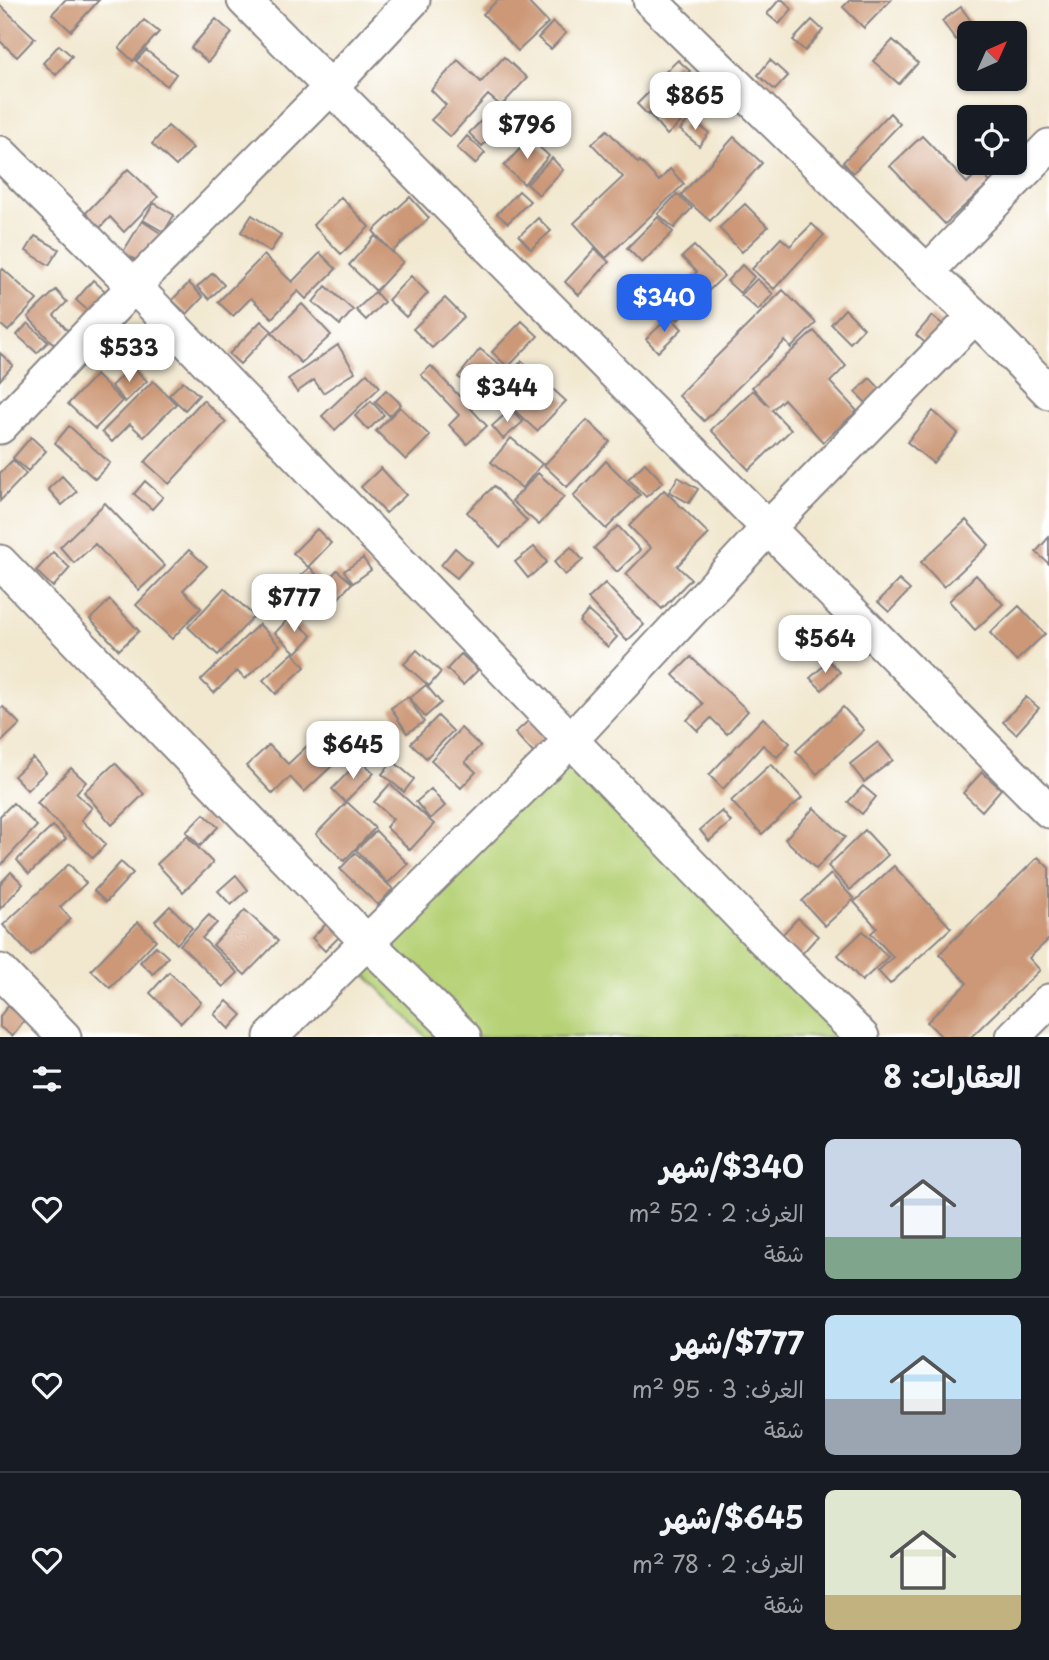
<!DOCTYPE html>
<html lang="ar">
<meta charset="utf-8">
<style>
:root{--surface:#171b24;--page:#242831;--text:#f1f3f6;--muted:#9ea1a6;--line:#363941;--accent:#2563eb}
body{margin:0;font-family:"Playpen Sans","Playpen Sans Arabic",sans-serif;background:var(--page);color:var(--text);direction:rtl;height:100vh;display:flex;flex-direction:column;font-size:26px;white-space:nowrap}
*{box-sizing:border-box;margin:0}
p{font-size:23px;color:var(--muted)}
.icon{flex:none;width:38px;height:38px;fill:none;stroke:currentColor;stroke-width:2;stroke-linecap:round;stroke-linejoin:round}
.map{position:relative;height:1037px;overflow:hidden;direction:ltr}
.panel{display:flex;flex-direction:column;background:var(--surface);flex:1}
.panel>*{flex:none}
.needle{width:46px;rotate:45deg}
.controls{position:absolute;left:957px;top:21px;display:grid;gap:14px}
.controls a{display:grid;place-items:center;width:70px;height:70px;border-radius:10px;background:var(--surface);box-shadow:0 2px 5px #0004;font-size:35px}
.price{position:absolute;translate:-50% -60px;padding:0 16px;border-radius:14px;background:#fff;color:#222;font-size:23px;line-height:46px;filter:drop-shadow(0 2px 4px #0008)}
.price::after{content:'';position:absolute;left:50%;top:42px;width:21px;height:16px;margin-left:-10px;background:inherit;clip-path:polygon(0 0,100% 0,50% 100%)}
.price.active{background:var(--accent);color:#fff}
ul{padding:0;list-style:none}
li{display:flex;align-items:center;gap:21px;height:175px;padding:0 28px}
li+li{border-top:2px solid var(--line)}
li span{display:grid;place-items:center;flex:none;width:196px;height:140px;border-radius:10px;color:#555}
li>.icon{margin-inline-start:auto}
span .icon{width:84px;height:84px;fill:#fffc;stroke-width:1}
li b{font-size:30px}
h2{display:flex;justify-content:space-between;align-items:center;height:84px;padding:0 28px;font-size:30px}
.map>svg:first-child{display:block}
.green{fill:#b6d176;stroke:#6c7a58;stroke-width:2}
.building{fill:#cc9877}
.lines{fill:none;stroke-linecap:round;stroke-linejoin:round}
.minor-casing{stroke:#8a8586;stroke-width:37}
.minor{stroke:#fff;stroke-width:33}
</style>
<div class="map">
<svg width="1049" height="1037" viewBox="0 0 1049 1037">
<rect width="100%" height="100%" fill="#fff"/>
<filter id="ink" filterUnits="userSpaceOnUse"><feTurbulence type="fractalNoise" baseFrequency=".0143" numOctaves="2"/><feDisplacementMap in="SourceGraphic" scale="14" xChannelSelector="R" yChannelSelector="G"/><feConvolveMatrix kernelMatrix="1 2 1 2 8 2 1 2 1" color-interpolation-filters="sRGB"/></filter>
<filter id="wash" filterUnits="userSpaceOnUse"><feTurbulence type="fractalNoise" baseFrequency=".00686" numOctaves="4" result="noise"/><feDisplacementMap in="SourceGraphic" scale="28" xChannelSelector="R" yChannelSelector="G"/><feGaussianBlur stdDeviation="1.57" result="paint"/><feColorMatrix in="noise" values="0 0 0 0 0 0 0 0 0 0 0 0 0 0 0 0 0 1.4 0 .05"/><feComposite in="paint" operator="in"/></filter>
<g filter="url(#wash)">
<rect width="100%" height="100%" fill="#f2e8d0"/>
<path class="green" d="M 566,756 L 848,1037 L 426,1037 L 354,963 Z"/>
<g id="blocks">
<path class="building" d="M 65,0 L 99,0 L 71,31 L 52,14 Z
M 498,0 L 526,0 L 548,23 L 518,51 L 483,14 Z
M 779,0 L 783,0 L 792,9 L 779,24 L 767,14 Z
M 850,0 L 891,0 L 864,28 L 843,7 Z
M 0,5 L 35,38 L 17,57 L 0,41 Z
M 961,7 L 975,27 L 956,40 L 942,21 Z
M 216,19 L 232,33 L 208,62 L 191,48 Z
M 144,20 L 159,32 L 133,61 L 119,48 Z
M 812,20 L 823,30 L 805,51 L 793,40 Z
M 553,22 L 566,33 L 551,49 L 538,38 Z
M 893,40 L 918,63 L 899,84 L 873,61 Z
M 59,45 L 72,56 L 56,75 L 43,63 Z
M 146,50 L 176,74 L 167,86 L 136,61 Z
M 504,57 L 527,78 L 501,106 L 488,95 L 450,137 L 431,120 L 446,105 L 431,90 L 458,60 L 481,82 Z
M 678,60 L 690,71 L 671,90 L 659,78 Z
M 770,60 L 788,76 L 775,90 L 758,75 Z
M 652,89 L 663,99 L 648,115 L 637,104 Z
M 664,103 L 681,122 L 667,135 L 650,115 Z
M 497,105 L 511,119 L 482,146 L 469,133 Z
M 890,113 L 900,124 L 853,173 L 843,162 Z
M 690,118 L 709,133 L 699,146 L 680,130 Z
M 168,126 L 193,148 L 176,166 L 152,144 Z
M 607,130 L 638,163 L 640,161 L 659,181 L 670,169 L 684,184 L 606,258 L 574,223 L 623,177 L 592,144 Z
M 467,136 L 485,153 L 475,164 L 457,148 Z
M 922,136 L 967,183 L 979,171 L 990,182 L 945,224 L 890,166 Z
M 734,137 L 762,163 L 710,221 L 681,195 Z
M 530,138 L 549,156 L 524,184 L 504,166 Z
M 552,158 L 563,170 L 539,195 L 527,184 Z
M 128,169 L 158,197 L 124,232 L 110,217 L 97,231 L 82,217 Z
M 519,191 L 530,201 L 508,223 L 497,214 Z
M 677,194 L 692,208 L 674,228 L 658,214 Z
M 341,197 L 369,227 L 341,254 L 313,225 Z
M 410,197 L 429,218 L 392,252 L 373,231 Z
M 154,203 L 174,215 L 164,232 L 143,220 Z
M 745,204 L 768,227 L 742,252 L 719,228 Z
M 252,215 L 281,235 L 270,252 L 241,232 Z
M 658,217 L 673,232 L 642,263 L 627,248 Z
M 538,218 L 551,231 L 531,249 L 519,236 Z
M 142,221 L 165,236 L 145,266 L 123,252 Z
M 812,224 L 824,235 L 774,289 L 752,269 L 781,238 L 790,246 Z
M 35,236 L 59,249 L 49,265 L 26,251 Z
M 375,236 L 403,262 L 376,291 L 349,265 Z
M 694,246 L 724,276 L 678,320 L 663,304 L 697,272 L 682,257 Z
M 595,249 L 609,262 L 579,295 L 565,282 Z
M 320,253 L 336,269 L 306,299 L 298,291 L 272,318 L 251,298 L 233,316 L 218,302 L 264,255 L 292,282 Z
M 742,265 L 754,277 L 740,293 L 727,281 Z
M 3,269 L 37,300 L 8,331 L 0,324 L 0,272 Z
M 213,273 L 224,285 L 209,299 L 197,287 Z
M 411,276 L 428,293 L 406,317 L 388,300 Z
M 757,279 L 773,294 L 758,310 L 741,295 Z
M 93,280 L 115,300 L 98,320 L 76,300 Z
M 189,283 L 203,297 L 187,314 L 172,300 Z
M 326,286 L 353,310 L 340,325 L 313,302 Z
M 56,290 L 67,302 L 54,315 L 68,331 L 54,345 L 28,317 Z
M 783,290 L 816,323 L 791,348 L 785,341 L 704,421 L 678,395 Z
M 375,292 L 384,302 L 366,320 L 356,310 Z
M 445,298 L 464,317 L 432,348 L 413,329 Z
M 302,304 L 331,335 L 301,363 L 272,333 Z
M 845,309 L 864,328 L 850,343 L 831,324 Z
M 670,316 L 682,329 L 658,352 L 646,339 Z
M 932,316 L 945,326 L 929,346 L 916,335 Z
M 261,321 L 272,331 L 240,364 L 229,354 Z
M 522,321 L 538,336 L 508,367 L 492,352 Z
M 28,323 L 48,342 L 37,353 L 17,335 Z
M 814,331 L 846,366 L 830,382 L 857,411 L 823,442 L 784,399 L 772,410 L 791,430 L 749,470 L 711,430 L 753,390 L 769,406 L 752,387 Z
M 338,345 L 355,372 L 323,393 L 314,380 L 297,392 L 288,379 Z
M 480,349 L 504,368 L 482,396 L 458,377 Z
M 0,353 L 13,365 L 0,380 Z
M 522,361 L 566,401 L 537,431 L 494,392 Z
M 132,366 L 147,381 L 125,402 L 111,386 Z
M 431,366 L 487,426 L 467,444 L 449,425 L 459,415 L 421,375 Z
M 367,373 L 380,387 L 335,430 L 322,416 Z
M 96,375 L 122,401 L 95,429 L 68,404 Z
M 870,378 L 884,393 L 870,407 L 855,392 Z
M 153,381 L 176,404 L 144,437 L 130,424 L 112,442 L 102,432 Z
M 183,381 L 199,395 L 185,410 L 169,395 Z
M 386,390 L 401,404 L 390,416 L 375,402 Z
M 203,400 L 226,422 L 169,484 L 145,462 Z
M 371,401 L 384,415 L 368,430 L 355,416 Z
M 400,407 L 430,436 L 406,460 L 376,431 Z
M 511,409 L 523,422 L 503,439 L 492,426 Z
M 933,411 L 958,433 L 933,463 L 907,442 Z
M 587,420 L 610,442 L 567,487 L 544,465 Z
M 69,426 L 110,463 L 95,479 L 55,443 Z
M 31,437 L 46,451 L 28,471 L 13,458 Z
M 511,438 L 542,464 L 522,488 L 491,462 Z
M 13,460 L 26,474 L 0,501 L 0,473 Z
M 606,461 L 640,495 L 606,529 L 573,496 Z
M 645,463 L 663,482 L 646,497 L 628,479 Z
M 381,468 L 406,495 L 386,513 L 361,487 Z
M 538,473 L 564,497 L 539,525 L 512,501 Z
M 62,476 L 77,492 L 62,505 L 48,489 Z
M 678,477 L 698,489 L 689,503 L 669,492 Z
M 145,481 L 163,497 L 152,509 L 134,494 Z
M 494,486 L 527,521 L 500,547 L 467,512 Z
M 664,490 L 709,534 L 677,566 L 691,579 L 662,609 L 626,574 L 651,548 L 629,526 Z
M 105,503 L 165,566 L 139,590 L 95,544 L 74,563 L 60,547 Z
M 966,520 L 989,545 L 944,587 L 921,562 Z
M 618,526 L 640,550 L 617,572 L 594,548 Z
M 317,529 L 331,543 L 308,567 L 293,553 Z
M 1049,537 L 1049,564 L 1036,552 Z
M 534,547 L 547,562 L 528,578 L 515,562 Z
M 571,547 L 583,560 L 565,575 L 554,562 Z
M 455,548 L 471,562 L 457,578 L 441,565 Z
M 189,550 L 207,566 L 183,590 L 201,608 L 172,639 L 136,605 Z
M 53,552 L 70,568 L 53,587 L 36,571 Z
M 363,558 L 371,570 L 353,583 L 344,571 Z
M 310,567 L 322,581 L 302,599 L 290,585 Z
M 337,570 L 352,583 L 327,611 L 312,598 Z
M 976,575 L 1003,604 L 975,630 L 949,601 Z
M 899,580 L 910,590 L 889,612 L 878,602 Z
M 605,583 L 644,625 L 627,641 L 588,599 Z
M 224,588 L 254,616 L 218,655 L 188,627 Z
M 289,590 L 307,606 L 295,618 L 277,601 Z
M 110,600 L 139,631 L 119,650 L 90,619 Z
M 1019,606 L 1045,634 L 1016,661 L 990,633 Z
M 588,611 L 617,637 L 608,647 L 579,622 Z
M 291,616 L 312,636 L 296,653 L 275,633 Z
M 259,624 L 280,646 L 245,679 L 237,671 L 214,693 L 201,680 Z
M 417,650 L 441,672 L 429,686 L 404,664 Z
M 293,653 L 305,667 L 276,694 L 263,680 Z
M 461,654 L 478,670 L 463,685 L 447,669 Z
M 691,657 L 748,711 L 727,734 L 711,718 L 698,731 L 687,720 L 703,704 L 673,675 Z
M 829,661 L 840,672 L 822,690 L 810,678 Z
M 426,685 L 441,703 L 425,717 L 410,698 Z
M 408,697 L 424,722 L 407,733 L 391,708 Z
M 1026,697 L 1039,708 L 1016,734 L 1003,722 Z
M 3,707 L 20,724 L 0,743 L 0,709 Z
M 843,707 L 864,730 L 817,774 L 796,751 Z
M 538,712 L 560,736 L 537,757 L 515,733 Z
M 438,716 L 453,731 L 426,758 L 411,743 Z
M 763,718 L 790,743 L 777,757 L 763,745 L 723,789 L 709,775 Z
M 327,727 L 349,750 L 304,792 L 290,777 L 273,794 L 246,766 L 269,745 L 288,764 Z
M 461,728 L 480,746 L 465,762 L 476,772 L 461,788 L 431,760 Z
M 878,742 L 893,760 L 864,782 L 850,764 Z
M 33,758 L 46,772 L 27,790 L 14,776 Z
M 360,760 L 374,773 L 345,802 L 332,789 Z
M 393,761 L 414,779 L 404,792 L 382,774 Z
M 115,763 L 144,794 L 112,825 L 84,792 Z
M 771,764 L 802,798 L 762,834 L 731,801 Z
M 71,768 L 86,782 L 76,793 L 92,808 L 81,820 L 106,844 L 93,858 L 37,803 Z
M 982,772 L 1001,789 L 982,811 L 963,793 Z
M 390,784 L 434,824 L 410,850 L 386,827 L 393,819 L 374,802 Z
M 863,786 L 876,797 L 862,814 L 848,802 Z
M 431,789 L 445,806 L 430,819 L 416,802 Z
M 347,802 L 375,828 L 344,861 L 316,834 Z
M 13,803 L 37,826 L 0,866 L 0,816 Z
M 814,808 L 845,837 L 816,869 L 785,839 Z
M 722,811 L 731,822 L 709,841 L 700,830 Z
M 204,814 L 218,827 L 200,846 L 186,832 Z
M 53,826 L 66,839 L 29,874 L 17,860 Z
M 865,830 L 888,855 L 850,890 L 828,866 Z
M 376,831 L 408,864 L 388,883 L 356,850 Z
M 187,836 L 213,863 L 183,892 L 157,864 Z
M 355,853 L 393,889 L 378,905 L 340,869 Z
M 1038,857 L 1049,868 L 1049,939 L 1029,958 L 1040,970 L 971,1037 L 942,1037 L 927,1022 L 967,983 L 939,954 Z
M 121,862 L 133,873 L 106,902 L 94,891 Z
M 69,864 L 86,883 L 60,907 L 71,919 L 31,956 L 3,925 Z
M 894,866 L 951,928 L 890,984 L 878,971 L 893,957 L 871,933 L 877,928 L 854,902 Z
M 11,872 L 23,884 L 0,909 L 0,884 Z
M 831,874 L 854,899 L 825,926 L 802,901 Z
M 236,875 L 248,890 L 231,905 L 218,891 Z
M 170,906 L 192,928 L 177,944 L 155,921 Z
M 245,910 L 278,941 L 245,975 L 213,945 Z
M 209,915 L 217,923 L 202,938 L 238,973 L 223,987 L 180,945 Z
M 798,918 L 818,936 L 799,957 L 779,938 Z
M 329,921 L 342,934 L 325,951 L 312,938 Z
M 138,922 L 156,940 L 110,988 L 91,970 Z
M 863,931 L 888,957 L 862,981 L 838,955 Z
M 156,946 L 168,957 L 153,974 L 140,962 Z
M 169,972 L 201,1002 L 181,1023 L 150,993 Z
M 227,1001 L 242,1015 L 229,1029 L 214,1014 Z
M 8,1006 L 25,1019 L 12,1036 L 0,1027 L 0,1016 Z"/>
</g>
</g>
<g filter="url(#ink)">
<use href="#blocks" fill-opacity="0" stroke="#8a8586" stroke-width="2"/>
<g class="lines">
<defs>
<path id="minor" d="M 244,0 L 1049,811
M 650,0 L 927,272 L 975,316 L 1049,392
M 0,153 L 134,286 L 571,740 L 769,527 L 975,316
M 927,272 L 1049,146
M 0,427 L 134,286 L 331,87 L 413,0
M 0,562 L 367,942 L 271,1037
M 0,971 L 64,1037
M 464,1037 L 367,942 L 571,740 L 757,933 L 862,1037
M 1013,1037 L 1049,1001"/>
</defs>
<use href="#minor" class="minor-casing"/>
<use href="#minor" class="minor"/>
</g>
</g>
</svg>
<div class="controls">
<a><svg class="needle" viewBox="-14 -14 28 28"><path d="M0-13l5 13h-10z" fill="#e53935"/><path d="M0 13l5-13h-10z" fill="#9ea1a6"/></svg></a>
<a><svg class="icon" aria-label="locate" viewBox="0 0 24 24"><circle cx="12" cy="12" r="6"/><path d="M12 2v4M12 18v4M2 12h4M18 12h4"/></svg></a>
</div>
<b class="price" style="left:695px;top:132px">$865</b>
<b class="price" style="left:527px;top:161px">$796</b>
<b class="price active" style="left:664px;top:334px">$340</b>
<b class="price" style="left:129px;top:384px">$533</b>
<b class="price" style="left:507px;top:424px">$344</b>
<b class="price" style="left:294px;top:634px">$777</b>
<b class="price" style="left:825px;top:675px">$564</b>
<b class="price" style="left:353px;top:781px">$645</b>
</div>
<section class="panel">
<h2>العقارات: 8<svg class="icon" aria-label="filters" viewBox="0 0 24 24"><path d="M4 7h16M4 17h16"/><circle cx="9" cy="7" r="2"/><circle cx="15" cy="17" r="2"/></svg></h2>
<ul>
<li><span style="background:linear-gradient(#c9d6e8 70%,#7fa58c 0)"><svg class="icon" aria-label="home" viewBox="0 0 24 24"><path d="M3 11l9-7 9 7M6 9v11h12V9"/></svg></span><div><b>$340/شهر</b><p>الغرف: 2 · 52 m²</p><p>شقة</p></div><svg class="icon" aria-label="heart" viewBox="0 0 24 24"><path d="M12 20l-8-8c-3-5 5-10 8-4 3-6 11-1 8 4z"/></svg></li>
<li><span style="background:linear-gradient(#bfe0f5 60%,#9aa5b1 0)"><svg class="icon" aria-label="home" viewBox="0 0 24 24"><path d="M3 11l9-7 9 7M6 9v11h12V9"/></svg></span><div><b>$777/شهر</b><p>الغرف: 3 · 95 m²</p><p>شقة</p></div><svg class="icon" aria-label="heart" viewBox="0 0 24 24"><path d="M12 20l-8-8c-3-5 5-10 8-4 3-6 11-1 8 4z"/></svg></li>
<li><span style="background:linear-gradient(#dfe7d0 75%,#c2b280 0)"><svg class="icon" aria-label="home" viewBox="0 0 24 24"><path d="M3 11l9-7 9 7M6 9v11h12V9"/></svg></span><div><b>$645/شهر</b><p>الغرف: 2 · 78 m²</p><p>شقة</p></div><svg class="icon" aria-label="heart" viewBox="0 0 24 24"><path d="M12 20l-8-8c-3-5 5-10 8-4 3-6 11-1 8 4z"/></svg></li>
</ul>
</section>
